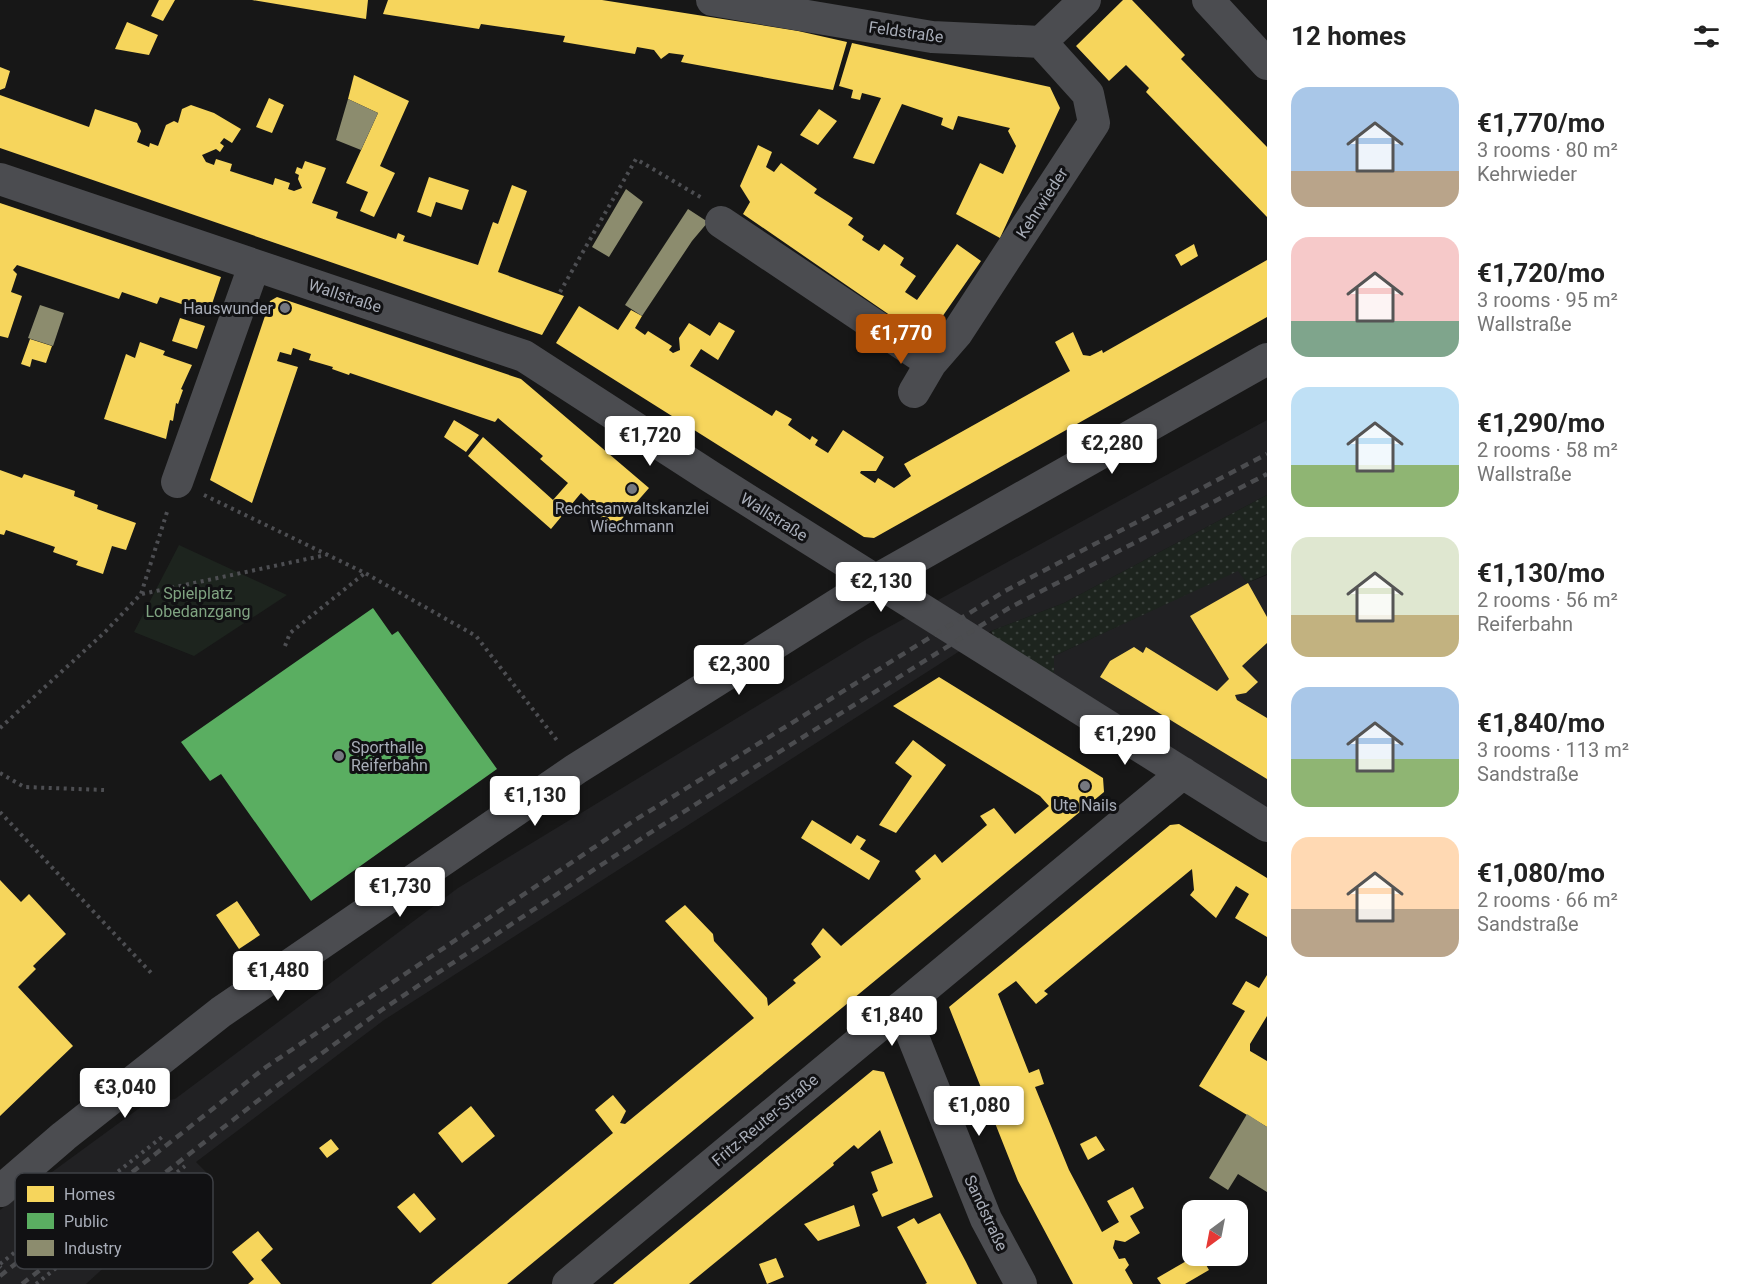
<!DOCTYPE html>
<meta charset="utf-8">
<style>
:root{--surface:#fff;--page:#f6f6f6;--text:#222;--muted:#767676;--accent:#b45309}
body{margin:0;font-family:Roboto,sans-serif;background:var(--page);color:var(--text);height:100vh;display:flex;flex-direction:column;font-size:22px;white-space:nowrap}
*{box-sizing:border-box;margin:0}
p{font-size:20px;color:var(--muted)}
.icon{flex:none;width:33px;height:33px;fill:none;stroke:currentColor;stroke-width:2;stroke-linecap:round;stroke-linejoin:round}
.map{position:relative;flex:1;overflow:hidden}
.drawer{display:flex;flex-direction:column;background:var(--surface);width:480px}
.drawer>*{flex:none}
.needle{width:39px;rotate:212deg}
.fabs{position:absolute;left:1182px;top:1200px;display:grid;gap:12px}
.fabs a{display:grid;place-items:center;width:66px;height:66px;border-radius:12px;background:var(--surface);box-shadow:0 3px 9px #0003;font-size:30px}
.price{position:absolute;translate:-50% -51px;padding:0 14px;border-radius:6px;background:#fff;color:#222;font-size:20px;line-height:39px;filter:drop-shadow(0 2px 3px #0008)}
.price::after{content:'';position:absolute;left:50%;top:36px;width:18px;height:14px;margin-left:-9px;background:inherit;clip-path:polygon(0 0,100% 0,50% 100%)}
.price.on{background:var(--accent);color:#fff}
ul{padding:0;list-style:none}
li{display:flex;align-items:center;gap:18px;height:150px;padding:0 24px}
li span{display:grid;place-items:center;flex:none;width:168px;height:120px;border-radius:18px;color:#555}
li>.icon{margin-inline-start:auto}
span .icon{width:72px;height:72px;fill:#fffc;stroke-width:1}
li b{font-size:26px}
h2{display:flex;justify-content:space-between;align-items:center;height:72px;padding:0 24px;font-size:26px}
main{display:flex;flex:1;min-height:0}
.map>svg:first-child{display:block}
.built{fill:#212123}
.grass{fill:url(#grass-dots)}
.park{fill:#1d241e}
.homes{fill:#f6d55c}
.public{fill:#5aae61}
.industry{fill:#8c8c6e}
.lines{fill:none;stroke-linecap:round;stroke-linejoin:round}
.path{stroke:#4d4e52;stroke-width:4;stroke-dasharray:3 4.5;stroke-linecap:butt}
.minor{stroke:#4b4c50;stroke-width:32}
.rail{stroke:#4b4c4f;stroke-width:4.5;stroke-dasharray:8 6;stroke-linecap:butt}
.poi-dot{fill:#757880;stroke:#111113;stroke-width:2}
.labels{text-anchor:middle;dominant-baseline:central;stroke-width:6;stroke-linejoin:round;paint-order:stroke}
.street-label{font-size:16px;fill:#a8adb8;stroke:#111113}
.poi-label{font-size:16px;fill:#a8adb8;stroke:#111113}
.park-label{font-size:16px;fill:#7fa381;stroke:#111113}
.key{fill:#111113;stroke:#3e4045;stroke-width:1.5}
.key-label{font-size:16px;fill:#a8adb8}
</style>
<main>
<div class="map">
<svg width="1267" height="1284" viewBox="0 0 1267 1284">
<defs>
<pattern id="grass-dots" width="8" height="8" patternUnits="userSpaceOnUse" patternTransform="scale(1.5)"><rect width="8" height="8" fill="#1d241e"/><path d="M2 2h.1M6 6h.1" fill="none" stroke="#3b413d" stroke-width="1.8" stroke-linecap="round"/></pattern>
</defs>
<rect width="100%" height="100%" fill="#171717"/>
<path class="built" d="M 1267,420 L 1267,495 L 1064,603 L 991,631 L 384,1020 L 196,1162 L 207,1173 L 86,1284 L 0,1284 L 0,1210 L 145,1104 L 175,1099 L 458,888 L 867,639 Z
M 1238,570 L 1247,583 L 1267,575 L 1267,826 L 1054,693 L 1054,656 Z"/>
<path class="grass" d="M 1267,495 L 1267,574 L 1247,583 L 1238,571 L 1054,656 L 1054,693 L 1010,665 L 991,631 L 1064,603 Z"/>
<path class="park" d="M 179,545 L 287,595 L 194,656 L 134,632 Z"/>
<path class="homes" d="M 159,0 L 175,0 L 163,21 L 151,16 Z
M 252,0 L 368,0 L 366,19 Z
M 388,0 L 602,0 L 798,31 L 847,42 L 833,90 L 681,62 L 684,55 L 669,53 L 661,59 L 654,50 L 637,47 L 635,54 L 563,42 L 565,36 L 481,24 L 479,29 L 383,14 Z
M 1123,0 L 1132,0 L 1185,55 L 1181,59 L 1267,147 L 1267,217 L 1146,92 L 1149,88 L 1126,65 L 1109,81 L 1076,46 Z
M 127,22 L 158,35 L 149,55 L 115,49 Z
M 852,43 L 1050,87 L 1060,108 L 1000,238 L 956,214 L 980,163 L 1003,174 L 1016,146 L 1008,131 L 1010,128 L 958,116 L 953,130 L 941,125 L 943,118 L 902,104 L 874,164 L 853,158 L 881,98 L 862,93 L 860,100 L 851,98 L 853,90 L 839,86 Z
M 0,67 L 10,71 L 5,88 L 0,90 Z
M 354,75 L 409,101 L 380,166 L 395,173 L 374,217 L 360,211 L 368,192 L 346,183 L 378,113 L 348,99 Z
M 0,95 L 89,127 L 95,109 L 137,123 L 141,131 L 137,142 L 149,147 L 150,143 L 158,146 L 166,125 L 174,121 L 178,123 L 182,109 L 191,105 L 214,113 L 241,129 L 232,143 L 224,138 L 220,143 L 224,146 L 220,152 L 216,149 L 202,155 L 206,162 L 214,165 L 216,159 L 232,164 L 230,171 L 273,185 L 275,178 L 290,183 L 288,189 L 294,191 L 302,188 L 298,179 L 299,175 L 295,173 L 297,167 L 302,169 L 305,161 L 326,168 L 312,203 L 338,212 L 336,218 L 396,239 L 398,233 L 405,236 L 403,241 L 406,242 L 478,265 L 493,222 L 498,224 L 512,185 L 527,191 L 498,272 L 564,296 L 542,335 L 0,148 Z
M 269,98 L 284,105 L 272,133 L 256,127 Z
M 819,109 L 837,121 L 818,145 L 800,135 Z
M 758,145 L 772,152 L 766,167 L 774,172 L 781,163 L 817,189 L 814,193 L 853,218 L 848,225 L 864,236 L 862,240 L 879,251 L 884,244 L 904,258 L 900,265 L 916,276 L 905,292 L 917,300 L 957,244 L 981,261 L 926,340 L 743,214 L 750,202 L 740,186 Z
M 429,177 L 469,190 L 462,210 L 436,202 L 431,217 L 417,212 Z
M 0,203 L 221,277 L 209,313 L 160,297 L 157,304 L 122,292 L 119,299 L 17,265 L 13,270 L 17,274 L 11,292 L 22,296 L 8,338 L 0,336 Z
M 1194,244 L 1198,256 L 1181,266 L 1175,255 Z
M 1267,260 L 1267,317 L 874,538 L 864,537 L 556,343 L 579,306 L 618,330 L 631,310 L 642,316 L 635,328 L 645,335 L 648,331 L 672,346 L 669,350 L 673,353 L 680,350 L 679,338 L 689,323 L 710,336 L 719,322 L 735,331 L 718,360 L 701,349 L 690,366 L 772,416 L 776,410 L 792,419 L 788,425 L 810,440 L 812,436 L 818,440 L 815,445 L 828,453 L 843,430 L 884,457 L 876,471 L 861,471 L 860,473 L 875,483 L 878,478 L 894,488 L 911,476 L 904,464 L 1070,371 L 1055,342 L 1073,332 L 1083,355 L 1090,356 L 1102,350 L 1103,353 Z
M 277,297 L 521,379 L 649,488 L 614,528 L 598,515 L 601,511 L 581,493 L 551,529 L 468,456 L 483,437 L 553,500 L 568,483 L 540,459 L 543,456 L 498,418 L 495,422 L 350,373 L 349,375 L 332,369 L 333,367 L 309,360 L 311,354 L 293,348 L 291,355 L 280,352 L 277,361 L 298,367 L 252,503 L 210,480 L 270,301 Z
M 180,318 L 205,326 L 197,349 L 172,341 Z
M 30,339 L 52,346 L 46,363 L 32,359 L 30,367 L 21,364 Z
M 140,342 L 165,351 L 163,355 L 192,365 L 181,389 L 183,390 L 178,404 L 176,403 L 173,421 L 170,420 L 166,439 L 104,419 L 126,354 L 135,358 Z
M 454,420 L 479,435 L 466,452 L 444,437 Z
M 0,470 L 22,478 L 24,474 L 75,491 L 74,496 L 98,505 L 97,509 L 136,523 L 126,550 L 112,546 L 103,574 L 76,565 L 78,561 L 53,552 L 55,547 L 6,530 L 4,535 L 0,534 Z
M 1248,583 L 1267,617 L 1267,643 L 1242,666 L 1258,682 L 1246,693 L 1235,695 L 1237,700 L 1267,718 L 1267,779 L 1100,677 L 1110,661 L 1134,647 L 1143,653 L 1146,647 L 1217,691 L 1229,679 L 1190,616 Z
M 939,677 L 1103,778 L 1104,792 L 507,1284 L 431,1284 L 613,1133 L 595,1110 L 613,1095 L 626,1111 L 620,1123 L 625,1124 L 754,1018 L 665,921 L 685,905 L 713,934 L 714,941 L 767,998 L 768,1006 L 796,983 L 793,980 L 821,957 L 811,944 L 823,928 L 841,946 L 921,879 L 915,871 L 935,854 L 942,863 L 987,825 L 980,816 L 994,808 L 1015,834 L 1049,806 L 1040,796 L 893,706 Z
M 913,740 L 946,765 L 896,833 L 879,825 L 912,776 L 895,763 Z
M 812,820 L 851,844 L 857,835 L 866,840 L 860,849 L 880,861 L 869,880 L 801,838 Z
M 1179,824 L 1267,878 L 1267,937 L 1235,918 L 1249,894 L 1236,886 L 1216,918 L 1190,895 L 1194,890 L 1192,869 L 1044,991 L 1048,994 L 1036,1004 L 1016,981 L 998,994 L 1029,1073 L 1039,1069 L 1044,1084 L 1035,1087 L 1069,1170 L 1102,1232 L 1119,1222 L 1107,1201 L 1133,1187 L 1144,1208 L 1130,1216 L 1140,1233 L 1125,1242 L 1115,1240 L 1113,1248 L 1119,1259 L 1125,1258 L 1129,1265 L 1125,1270 L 1133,1284 L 1073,1284 L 1018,1181 L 949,1007 L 1170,825 Z
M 0,880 L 21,902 L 29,894 L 66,934 L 33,966 L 36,969 L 18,987 L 73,1046 L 0,1116 Z
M 237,901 L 260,935 L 239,949 L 216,915 Z
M 1267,975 L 1267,1016 L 1250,1044 L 1250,1051 L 1267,1061 L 1267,1127 L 1199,1086 L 1245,1011 L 1232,1004 L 1246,981 L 1259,988 Z
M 873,1070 L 884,1072 L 933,1197 L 882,1217 L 872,1194 L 878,1191 L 871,1172 L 893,1163 L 880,1130 L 858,1149 L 854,1145 L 833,1163 L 834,1165 L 689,1284 L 613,1284 Z
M 471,1106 L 495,1136 L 462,1163 L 438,1133 Z
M 1096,1136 L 1105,1150 L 1088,1160 L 1080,1144 Z
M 331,1139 L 339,1149 L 327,1158 L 319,1148 Z
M 414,1193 L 436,1219 L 420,1233 L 397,1207 Z
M 854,1205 L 860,1226 L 818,1241 L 804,1224 Z
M 940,1213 L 966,1262 L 977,1284 L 925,1284 L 927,1283 L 897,1227 L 914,1218 L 918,1224 Z
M 258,1231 L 273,1249 L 261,1260 L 281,1284 L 248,1284 L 254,1279 L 232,1252 Z
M 1195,1256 L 1201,1256 L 1209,1270 L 1185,1284 L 1161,1284 L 1157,1278 Z
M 776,1258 L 784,1277 L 767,1284 L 759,1264 Z"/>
<path class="public" d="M 373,608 L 392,635 L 398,631 L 497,769 L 311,901 L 221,774 L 210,781 L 181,742 Z"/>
<path class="industry" d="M 348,99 L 378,113 L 361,150 L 336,140 Z
M 626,189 L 643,202 L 609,257 L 592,247 Z
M 688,209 L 708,222 L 692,241 L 642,316 L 625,305 Z
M 40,305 L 64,313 L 53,346 L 28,338 Z
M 1247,1114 L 1267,1127 L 1267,1192 L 1238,1174 L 1228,1190 L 1209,1178 Z"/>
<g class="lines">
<path class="path" d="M 560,292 L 636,159 L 702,198
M 204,495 L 365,573 L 476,636 L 559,743
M 142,594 L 326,555
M 285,646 L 290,633 L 365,573
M 0,728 L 105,632 L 141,594 L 167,512
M 0,773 L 24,787 L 104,790
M 0,812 L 154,976
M 0,1264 L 162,1137
M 0,1267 L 1,1268
M 36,1284 L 185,1166"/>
<path class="minor" d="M 712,0 L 932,37 L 1041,42 L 1085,0
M 1208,0 L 1267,64
M 0,179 L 524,356 L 711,477 L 1267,826
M 721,222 L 931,363
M 914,392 L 931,363 L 957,333 L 1094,123 L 1088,94 L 1041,42
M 177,482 L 254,266
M 901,1007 L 986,1219 L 1021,1284
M 0,1191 L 64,1136 L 221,1012 L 576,769 L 876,580 L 1267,359
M 568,1284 L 1183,773"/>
<path class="rail" d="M 0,1276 L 266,1067 L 635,820 L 1005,591 L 1267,454
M 22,1284 L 278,1085 L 383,1009 L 645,836 L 1009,608 L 1267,474"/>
</g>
<g class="poi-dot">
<circle cx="285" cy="308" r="6"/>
<circle cx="632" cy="489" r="6"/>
<circle cx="339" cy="756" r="6"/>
<circle cx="1085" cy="786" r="6"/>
</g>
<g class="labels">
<g class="street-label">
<text transform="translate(906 32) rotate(8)">Feldstraße</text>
<text transform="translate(1042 203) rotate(-57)">Kehrwieder</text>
<text transform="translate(345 296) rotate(18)">Wallstraße</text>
<text transform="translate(774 517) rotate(32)">Wallstraße</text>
<text transform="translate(765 1120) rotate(-40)">Fritz-Reuter-Straße</text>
<text transform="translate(986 1213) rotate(65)">Sandstraße</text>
</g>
<g class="poi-label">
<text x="273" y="308" text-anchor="end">Hauswunder</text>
<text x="632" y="508">Rechtsanwaltskanzlei<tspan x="632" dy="18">Wiechmann</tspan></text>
<text x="351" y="747" text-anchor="start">Sporthalle<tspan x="351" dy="18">Reiferbahn</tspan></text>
<text x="1085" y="805">Ute Nails</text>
</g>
<g class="park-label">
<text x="198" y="593">Spielplatz<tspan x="198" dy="18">Lobedanzgang</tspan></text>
</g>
</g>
<rect x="15" y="1173" width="198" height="96" rx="9" class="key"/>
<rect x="27" y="1186" width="27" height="16" fill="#f6d55c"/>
<rect x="27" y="1213" width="27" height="16" fill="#5aae61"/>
<rect x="27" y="1240" width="27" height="16" fill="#8c8c6e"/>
<g class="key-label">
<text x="64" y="1200">Homes</text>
<text x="64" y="1227">Public</text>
<text x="64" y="1254">Industry</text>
</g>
</svg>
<div class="fabs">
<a><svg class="needle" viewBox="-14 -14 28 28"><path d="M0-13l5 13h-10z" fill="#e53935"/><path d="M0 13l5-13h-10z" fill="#767676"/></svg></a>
</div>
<b class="price on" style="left:901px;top:365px">€1,770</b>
<b class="price" style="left:650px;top:467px">€1,720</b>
<b class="price" style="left:1112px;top:475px">€2,280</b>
<b class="price" style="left:881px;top:613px">€2,130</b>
<b class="price" style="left:739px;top:696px">€2,300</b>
<b class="price" style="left:1125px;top:766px">€1,290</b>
<b class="price" style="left:535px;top:827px">€1,130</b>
<b class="price" style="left:400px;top:918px">€1,730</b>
<b class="price" style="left:278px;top:1002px">€1,480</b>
<b class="price" style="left:892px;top:1047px">€1,840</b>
<b class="price" style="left:125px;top:1119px">€3,040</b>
<b class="price" style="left:979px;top:1137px">€1,080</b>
</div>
<section class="drawer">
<h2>12 homes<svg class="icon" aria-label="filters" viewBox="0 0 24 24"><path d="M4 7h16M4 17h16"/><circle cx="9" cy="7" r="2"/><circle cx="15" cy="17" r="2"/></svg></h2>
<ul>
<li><span style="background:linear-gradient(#a9c7e8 70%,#b9a48a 0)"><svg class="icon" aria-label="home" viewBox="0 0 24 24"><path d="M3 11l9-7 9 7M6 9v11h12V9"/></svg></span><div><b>€1,770/mo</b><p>3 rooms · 80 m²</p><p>Kehrwieder</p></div></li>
<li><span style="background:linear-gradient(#f6c9c9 70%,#7fa58c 0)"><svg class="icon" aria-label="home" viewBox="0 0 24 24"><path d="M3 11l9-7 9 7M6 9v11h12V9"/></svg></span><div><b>€1,720/mo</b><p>3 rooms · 95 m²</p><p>Wallstraße</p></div></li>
<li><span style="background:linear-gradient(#bfe0f5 65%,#8fb573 0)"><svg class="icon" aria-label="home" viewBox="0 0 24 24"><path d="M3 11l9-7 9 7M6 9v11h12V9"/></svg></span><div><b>€1,290/mo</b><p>2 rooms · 58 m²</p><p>Wallstraße</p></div></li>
<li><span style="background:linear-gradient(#dfe7d0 65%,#c2b280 0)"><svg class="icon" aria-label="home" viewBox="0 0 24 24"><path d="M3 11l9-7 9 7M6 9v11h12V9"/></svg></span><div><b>€1,130/mo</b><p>2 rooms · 56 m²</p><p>Reiferbahn</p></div></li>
<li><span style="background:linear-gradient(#a9c7e8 60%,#8fb573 0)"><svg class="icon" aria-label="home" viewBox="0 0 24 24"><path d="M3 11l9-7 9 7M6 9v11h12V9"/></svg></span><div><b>€1,840/mo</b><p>3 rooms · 113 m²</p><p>Sandstraße</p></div></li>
<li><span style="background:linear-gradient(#ffd9b3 60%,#b9a48a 0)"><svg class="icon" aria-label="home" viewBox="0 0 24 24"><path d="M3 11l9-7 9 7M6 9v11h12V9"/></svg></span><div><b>€1,080/mo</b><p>2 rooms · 66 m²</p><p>Sandstraße</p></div></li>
</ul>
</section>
</main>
